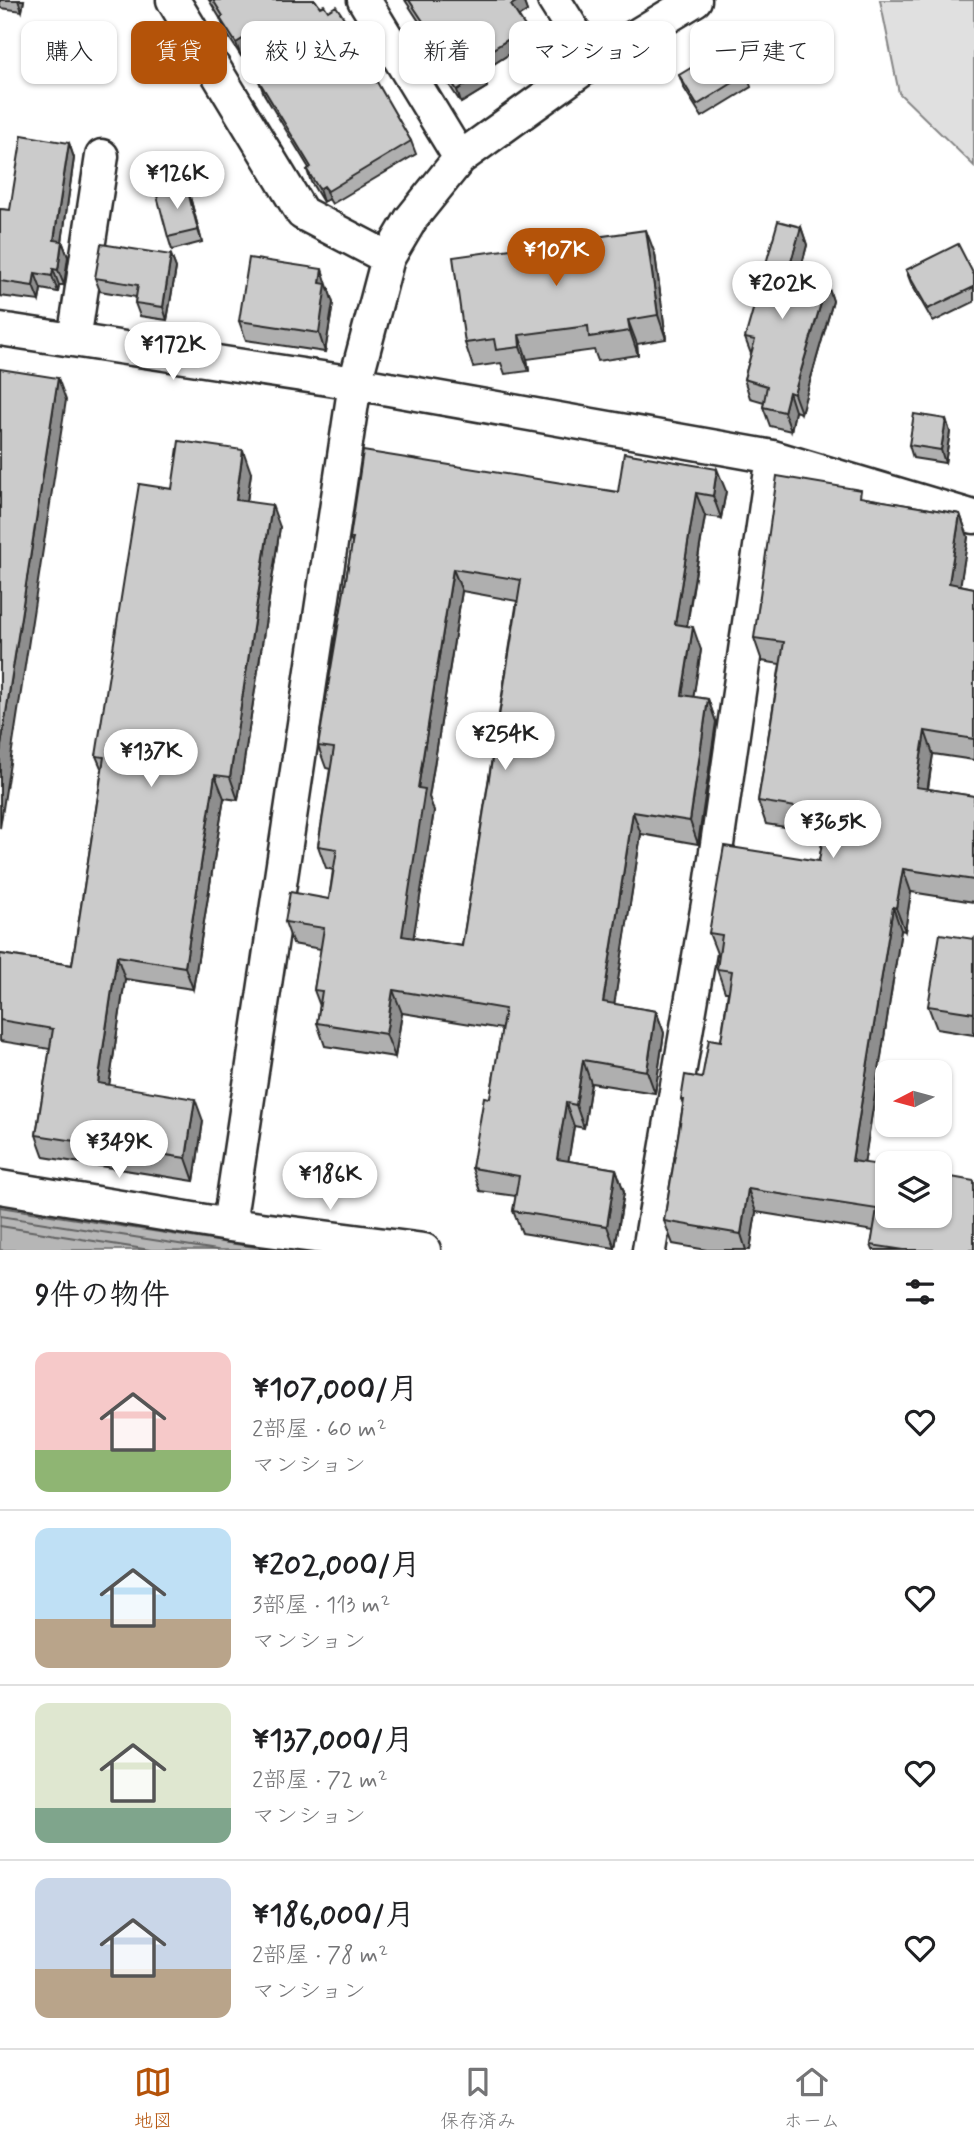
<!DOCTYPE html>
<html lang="ja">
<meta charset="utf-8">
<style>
:root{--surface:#fff;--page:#f2f2f2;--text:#202124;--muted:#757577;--line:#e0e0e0;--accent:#b45309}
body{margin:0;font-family:Mynerve,"Klee One",sans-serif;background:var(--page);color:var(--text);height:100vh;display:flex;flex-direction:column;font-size:26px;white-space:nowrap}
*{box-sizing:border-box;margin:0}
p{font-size:23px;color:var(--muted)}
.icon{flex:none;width:38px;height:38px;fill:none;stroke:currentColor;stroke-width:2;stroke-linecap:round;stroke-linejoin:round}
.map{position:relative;height:1250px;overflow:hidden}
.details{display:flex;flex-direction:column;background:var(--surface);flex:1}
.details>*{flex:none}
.hud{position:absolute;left:21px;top:21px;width:933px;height:63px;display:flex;gap:14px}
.needle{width:46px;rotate:264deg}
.controls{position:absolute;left:875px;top:1060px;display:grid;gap:14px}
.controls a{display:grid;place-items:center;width:77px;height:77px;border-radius:14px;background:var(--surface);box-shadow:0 2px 5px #0004;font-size:35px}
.price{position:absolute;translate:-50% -60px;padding:0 16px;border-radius:24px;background:#fff;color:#222;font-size:23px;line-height:46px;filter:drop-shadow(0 2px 4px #0008)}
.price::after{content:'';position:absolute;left:50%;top:42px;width:21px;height:16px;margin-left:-10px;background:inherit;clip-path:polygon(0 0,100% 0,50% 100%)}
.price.selected{background:var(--accent);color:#fff}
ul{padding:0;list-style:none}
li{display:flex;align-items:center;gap:21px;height:175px;padding:0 35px}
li+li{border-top:2px solid var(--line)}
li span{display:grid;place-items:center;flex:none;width:196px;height:140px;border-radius:14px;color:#555}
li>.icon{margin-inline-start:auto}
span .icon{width:84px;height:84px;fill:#fffc;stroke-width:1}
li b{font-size:30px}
h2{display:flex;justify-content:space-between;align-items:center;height:84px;padding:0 35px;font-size:30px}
.chip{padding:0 24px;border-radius:14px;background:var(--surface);box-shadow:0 2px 5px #0004;font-size:24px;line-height:63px}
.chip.selected{background:var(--accent);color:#fff}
.dock{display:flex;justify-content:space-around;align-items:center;height:98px;border-top:2px solid var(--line);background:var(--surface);font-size:19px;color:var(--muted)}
.dock a{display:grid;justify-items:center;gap:4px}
.dock .selected{color:var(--accent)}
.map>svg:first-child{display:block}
.green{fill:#e0e0e0;stroke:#868686;stroke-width:2}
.water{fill:#b6b6b6;stroke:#7e7e7e;stroke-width:2}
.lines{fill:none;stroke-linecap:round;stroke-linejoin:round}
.shore{stroke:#636363;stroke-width:2}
.minor-casing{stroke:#2b2b2b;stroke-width:37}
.minor{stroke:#fff;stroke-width:32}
.wall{fill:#afafaf;stroke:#2b2b2b;stroke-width:2;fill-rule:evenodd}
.shaded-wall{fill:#8e8e8e;stroke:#2b2b2b;stroke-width:2}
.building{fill:#cbcbcb;stroke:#2b2b2b;stroke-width:2;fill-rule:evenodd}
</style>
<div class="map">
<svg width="974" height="1250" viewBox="0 0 974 1250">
<rect width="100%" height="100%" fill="#fff"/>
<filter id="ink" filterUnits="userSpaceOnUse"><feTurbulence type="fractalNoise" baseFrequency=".0143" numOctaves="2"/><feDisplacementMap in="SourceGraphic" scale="14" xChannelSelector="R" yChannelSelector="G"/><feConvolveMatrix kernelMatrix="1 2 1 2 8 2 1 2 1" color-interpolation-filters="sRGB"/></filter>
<g filter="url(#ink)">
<path class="green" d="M 880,0 L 974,0 L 974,166 L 899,93 Z"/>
<path class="water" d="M 0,1200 L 317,1250 L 0,1250 Z"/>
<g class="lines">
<path class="shore" d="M 0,1207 L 273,1250
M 0,1216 L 217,1250
M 0,1226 L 150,1250"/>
<defs>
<path id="minor" d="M 173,0 L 302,213 L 388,258
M 364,0 L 460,158
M 554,0 L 593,62
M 0,329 L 355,383 L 773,457 L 974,517
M 74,340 L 102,156
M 0,1187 L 229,1225 L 424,1250
M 229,1225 L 355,383 L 388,258 L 411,219 L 460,158 L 593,62 L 695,0
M 649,1250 L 711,886 L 773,457"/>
</defs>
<use href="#minor" class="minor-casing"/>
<use href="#minor" class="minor"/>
</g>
<path class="wall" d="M 0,0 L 24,0 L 22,11 L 0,8 Z
M 209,0 L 315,0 L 320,7 L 328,11 L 350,27 L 355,40 L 344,47 L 362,75 L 411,141 L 416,154 L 332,204 L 329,199 L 323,202 L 311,182 L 307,170 L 309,168 L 264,94 L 259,81 L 266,77 L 249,50 L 241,56 L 225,31 L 220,18 Z
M 405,0 L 523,0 L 527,11 L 518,17 L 526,28 L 530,41 L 481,72 L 487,87 L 461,103 L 440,71 L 436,58 L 441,55 Z
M 747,74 L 751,87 L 702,117 L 684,88 L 679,75 Z
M 69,143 L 74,158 L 62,241 L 68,257 L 64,285 L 59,285 L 58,292 L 41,289 L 39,301 L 0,296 L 0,209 L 10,210 Z
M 186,184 L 190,197 L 202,242 L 172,250 L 168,237 Z
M 801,227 L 807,245 L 799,275 L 827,283 L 833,301 L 801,413 L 795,411 L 791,431 L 770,426 L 763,407 L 764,402 L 750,398 L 744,379 L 751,354 L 745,338 Z
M 655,254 L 666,339 L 637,344 L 638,355 L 598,361 L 594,350 L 527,359 L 529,371 L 505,374 L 501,363 L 473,367 L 465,343 Z
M 171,255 L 176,268 L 167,320 L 140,316 L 135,303 L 136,297 L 100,291 L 95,278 Z
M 906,270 L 974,275 L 974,302 L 933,322 L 911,283 Z
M 329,288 L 329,291 L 333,303 L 325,352 L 246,340 L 239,321 Z
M 946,419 L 950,432 L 945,463 L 913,458 L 909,445 Z
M 251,473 L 247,501 L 280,527 L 238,800 L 224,798 L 193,989 L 125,979 L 109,1085 L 203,1121 L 194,1181 L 44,1157 L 36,1135 L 50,1049 L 0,1041 L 0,954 L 72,965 L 102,770 L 96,756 L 172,489 Z
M 726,491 L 721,518 L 705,516 L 687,626 L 701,650 L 693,697 L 708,699 L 716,722 L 698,844 L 641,834 L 614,1004 L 656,1011 L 664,1033 L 655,1093 L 591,1083 L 584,1128 L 574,1126 L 568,1161 L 616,1169 L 624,1192 L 615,1248 L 522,1233 L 513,1211 L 516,1196 L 480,1191 L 472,1168 L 490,1098 L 502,1029 L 402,1013 L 395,1057 L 325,1046 L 317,1023 L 320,1006 L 314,990 L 321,949 L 293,944 L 285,922 L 329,899 L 333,870 L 326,868 L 318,846 L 330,769 L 326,768 L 318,746 L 352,544 L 350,538 L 618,492 ZM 462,591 L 517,601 L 462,946 L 413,938 L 434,811 L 429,797 Z
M 864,498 L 960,514 L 968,537 L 960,585 L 974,588 L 974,760 L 933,754 L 928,789 L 974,796 L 974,902 L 911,892 L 905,931 L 901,930 L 864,1163 L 974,1250 L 873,1250 L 871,1245 L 874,1231 L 756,1212 L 750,1250 L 707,1250 L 673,1244 L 664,1221 L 683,1105 L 681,1100 L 702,1078 L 721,1041 L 728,992 L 725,992 L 717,969 L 719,956 L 718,956 L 709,933 L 819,861 L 824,833 L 766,824 L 758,801 L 780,664 L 762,661 L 754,638 Z
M 974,939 L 974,1035 L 937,1029 L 928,1006 Z"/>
<path class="shaded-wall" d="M 18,0 L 24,0 L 22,11 Z
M 519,0 L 523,0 L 527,11 L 516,18 L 511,5 Z
M 350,27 L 355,40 L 341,49 L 336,36 Z
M 526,28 L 530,41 L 478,74 L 474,61 Z
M 244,38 L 249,50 L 241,56 L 236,43 Z
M 482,74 L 487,87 L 461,103 L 457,90 Z
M 69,143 L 74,158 L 60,256 L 54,240 Z
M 186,184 L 190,197 L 202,242 L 198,230 Z
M 324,186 L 329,199 L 323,202 L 319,189 Z
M 801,227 L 807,245 L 795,290 L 788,272 Z
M 646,230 L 655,254 L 666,339 L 658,315 Z
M 62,241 L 68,257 L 64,285 L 58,270 Z
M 171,255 L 176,268 L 167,320 L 163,307 Z
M 53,269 L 59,285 L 58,292 L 52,276 Z
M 322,269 L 333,303 L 325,352 L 319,333 L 320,283 Z
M 35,273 L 41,289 L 39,301 L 33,286 Z
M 827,283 L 833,301 L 801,413 L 794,394 Z
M 628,320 L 637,344 L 638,355 L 630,331 Z
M 519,335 L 527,359 L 529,371 L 520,347 Z
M 58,378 L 66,400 L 0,828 L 0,752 Z
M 789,392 L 795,411 L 791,431 L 784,412 Z
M 946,419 L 950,432 L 945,463 L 941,450 Z
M 243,450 L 251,473 L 244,522 L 236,500 Z
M 717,469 L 726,491 L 721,518 L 713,496 Z
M 696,493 L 705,516 L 683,647 L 675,624 Z
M 272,505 L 280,527 L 238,800 L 230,777 Z
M 960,514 L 968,537 L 957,606 L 949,583 Z
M 453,569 L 462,591 L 429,797 L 434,811 L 410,959 L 402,936 L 418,788 Z
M 693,627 L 701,650 L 690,718 L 682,695 Z
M 708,699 L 716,722 L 698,844 L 690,821 Z
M 925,731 L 933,754 L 924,810 L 916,787 Z
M 215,775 L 224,798 L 193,989 L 185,967 Z
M 633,812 L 641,834 L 611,1025 L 603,1002 Z
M 903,869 L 911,892 L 905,931 L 896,908 Z
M 893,907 L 901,930 L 861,1184 L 852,1161 Z
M 117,956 L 125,979 L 106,1106 L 98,1083 Z
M 393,990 L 402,1013 L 395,1057 L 386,1034 Z
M 656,1011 L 664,1033 L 655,1093 L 647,1071 Z
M 583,1060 L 591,1083 L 584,1128 L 576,1105 Z
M 195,1099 L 203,1121 L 194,1181 L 186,1158 Z
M 566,1103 L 574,1126 L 565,1182 L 557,1159 Z
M 616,1169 L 624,1192 L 615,1248 L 607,1226 Z
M 748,1189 L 756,1212 L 750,1250 L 746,1250 L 741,1234 Z"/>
<path class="building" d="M 213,0 L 315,0 L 320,7 L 324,5 L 328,11 L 336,6 L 350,27 L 336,36 L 362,75 L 370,70 L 411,141 L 328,191 L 324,186 L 319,189 L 307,170 L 311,167 L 259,81 L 268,75 L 244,38 L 236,43 L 220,18 L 223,16 Z
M 409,0 L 519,0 L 511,5 L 526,28 L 474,61 L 482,74 L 457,90 L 436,58 L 444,53 Z
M 729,45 L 747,74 L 697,105 L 679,75 Z
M 22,135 L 69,143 L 54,240 L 62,241 L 58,270 L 53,269 L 52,276 L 35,273 L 33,286 L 0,281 L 0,209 L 10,210 Z
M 186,184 L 198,230 L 168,237 L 156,192 Z
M 778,221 L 801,227 L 788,272 L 827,283 L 794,394 L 789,392 L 784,412 L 763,407 L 767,386 L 744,379 L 755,340 L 745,338 Z
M 646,230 L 658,315 L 628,320 L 630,331 L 589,337 L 588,326 L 519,335 L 520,347 L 496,350 L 494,339 L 465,343 L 453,257 Z
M 101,244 L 171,255 L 163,307 L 135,303 L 138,285 L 95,278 Z
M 958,244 L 974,275 L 974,287 L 928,309 L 906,270 Z
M 249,258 L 322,269 L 320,283 L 326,284 L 319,333 L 239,321 Z
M 0,369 L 58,378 L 0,752 Z
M 914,414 L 946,419 L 941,450 L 909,445 Z
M 179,441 L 243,450 L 236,500 L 272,505 L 230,777 L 215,775 L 185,967 L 117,956 L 98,1083 L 195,1099 L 186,1158 L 36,1135 L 53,1029 L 0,1020 L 0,954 L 72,965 L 104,757 L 96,756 L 139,484 L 172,489 Z
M 363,451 L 618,492 L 624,453 L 717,469 L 713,496 L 696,493 L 675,624 L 693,627 L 682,695 L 708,699 L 690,821 L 633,812 L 603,1002 L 656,1011 L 647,1071 L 583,1060 L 576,1105 L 566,1103 L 557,1159 L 616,1169 L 607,1226 L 513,1211 L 519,1176 L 472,1168 L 484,1097 L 490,1098 L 505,1009 L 393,990 L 386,1034 L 317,1023 L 322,991 L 314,990 L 324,928 L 285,922 L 290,892 L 329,899 L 337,849 L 318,846 L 334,748 L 318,746 L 353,538 L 350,538 ZM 453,569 L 521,580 L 462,946 L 402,936 L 425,789 L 418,788 Z
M 777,476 L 861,490 L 860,497 L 960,514 L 949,583 L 974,588 L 974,739 L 925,731 L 916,787 L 974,796 L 974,880 L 903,869 L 896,908 L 893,907 L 852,1161 L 887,1166 L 887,1216 L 940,1216 L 940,1175 L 974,1181 L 974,1250 L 904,1250 L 871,1245 L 877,1209 L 748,1189 L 741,1234 L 664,1221 L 684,1100 L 681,1100 L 685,1075 L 702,1078 L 709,1039 L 721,1041 L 732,971 L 717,969 L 722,935 L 709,933 L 724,846 L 819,861 L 827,812 L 758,801 L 784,642 L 754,638 Z
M 940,934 L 974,939 L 974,1013 L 928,1006 Z"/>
</g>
</svg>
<div class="controls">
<a><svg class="needle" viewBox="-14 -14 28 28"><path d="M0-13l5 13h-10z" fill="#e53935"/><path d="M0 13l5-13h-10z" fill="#757577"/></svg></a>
<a><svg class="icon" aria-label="layers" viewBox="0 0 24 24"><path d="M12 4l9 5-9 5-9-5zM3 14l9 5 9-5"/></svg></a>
</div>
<b class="price" style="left:177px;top:211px">¥126K</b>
<b class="price selected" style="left:556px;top:288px">¥107K</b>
<b class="price" style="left:782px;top:321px">¥202K</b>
<b class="price" style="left:173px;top:382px">¥172K</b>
<b class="price" style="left:505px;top:772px">¥254K</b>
<b class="price" style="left:151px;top:789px">¥137K</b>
<b class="price" style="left:833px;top:860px">¥365K</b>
<b class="price" style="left:119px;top:1180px">¥349K</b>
<b class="price" style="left:330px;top:1212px">¥186K</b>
<div class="hud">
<a class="chip">購入</a>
<a class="chip selected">賃貸</a>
<a class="chip">絞り込み</a>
<a class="chip">新着</a>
<a class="chip">マンション</a>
<a class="chip">一戸建て</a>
</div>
</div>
<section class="details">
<h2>9件の物件<svg class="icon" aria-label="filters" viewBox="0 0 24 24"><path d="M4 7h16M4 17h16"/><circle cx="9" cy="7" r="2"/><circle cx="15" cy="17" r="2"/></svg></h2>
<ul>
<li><span style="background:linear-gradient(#f6c9c9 70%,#8fb573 0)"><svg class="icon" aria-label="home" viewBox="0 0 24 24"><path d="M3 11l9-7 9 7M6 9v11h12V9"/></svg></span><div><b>¥107,000/月</b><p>2部屋 · 60 m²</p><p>マンション</p></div><svg class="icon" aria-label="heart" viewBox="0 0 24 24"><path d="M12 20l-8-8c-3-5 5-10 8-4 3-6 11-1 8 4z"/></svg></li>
<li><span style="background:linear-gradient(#bfe0f5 65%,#b9a48a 0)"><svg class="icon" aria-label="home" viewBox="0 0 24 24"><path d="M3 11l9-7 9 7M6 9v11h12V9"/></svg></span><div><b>¥202,000/月</b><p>3部屋 · 113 m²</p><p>マンション</p></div><svg class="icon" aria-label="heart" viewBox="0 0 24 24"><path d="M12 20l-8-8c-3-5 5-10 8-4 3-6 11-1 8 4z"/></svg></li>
<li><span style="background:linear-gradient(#dfe7d0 75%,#7fa58c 0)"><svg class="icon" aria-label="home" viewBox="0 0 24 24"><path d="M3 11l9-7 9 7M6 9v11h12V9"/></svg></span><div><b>¥137,000/月</b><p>2部屋 · 72 m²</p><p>マンション</p></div><svg class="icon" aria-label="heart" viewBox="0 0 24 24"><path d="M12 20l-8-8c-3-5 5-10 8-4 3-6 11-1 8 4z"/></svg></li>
<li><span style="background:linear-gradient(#c9d6e8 65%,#b9a48a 0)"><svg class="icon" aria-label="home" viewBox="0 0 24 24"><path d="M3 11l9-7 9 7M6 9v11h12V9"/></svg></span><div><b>¥186,000/月</b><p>2部屋 · 78 m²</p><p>マンション</p></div><svg class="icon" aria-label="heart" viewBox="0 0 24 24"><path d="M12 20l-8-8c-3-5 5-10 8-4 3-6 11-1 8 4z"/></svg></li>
</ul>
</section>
<nav class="dock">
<a class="selected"><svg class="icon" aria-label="map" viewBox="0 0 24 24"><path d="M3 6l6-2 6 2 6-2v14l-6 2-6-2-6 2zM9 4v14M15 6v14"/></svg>地図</a>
<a><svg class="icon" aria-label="saved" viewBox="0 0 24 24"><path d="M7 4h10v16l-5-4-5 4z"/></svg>保存済み</a>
<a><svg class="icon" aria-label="home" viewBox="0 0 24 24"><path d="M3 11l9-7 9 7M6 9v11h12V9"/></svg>ホーム</a>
</nav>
